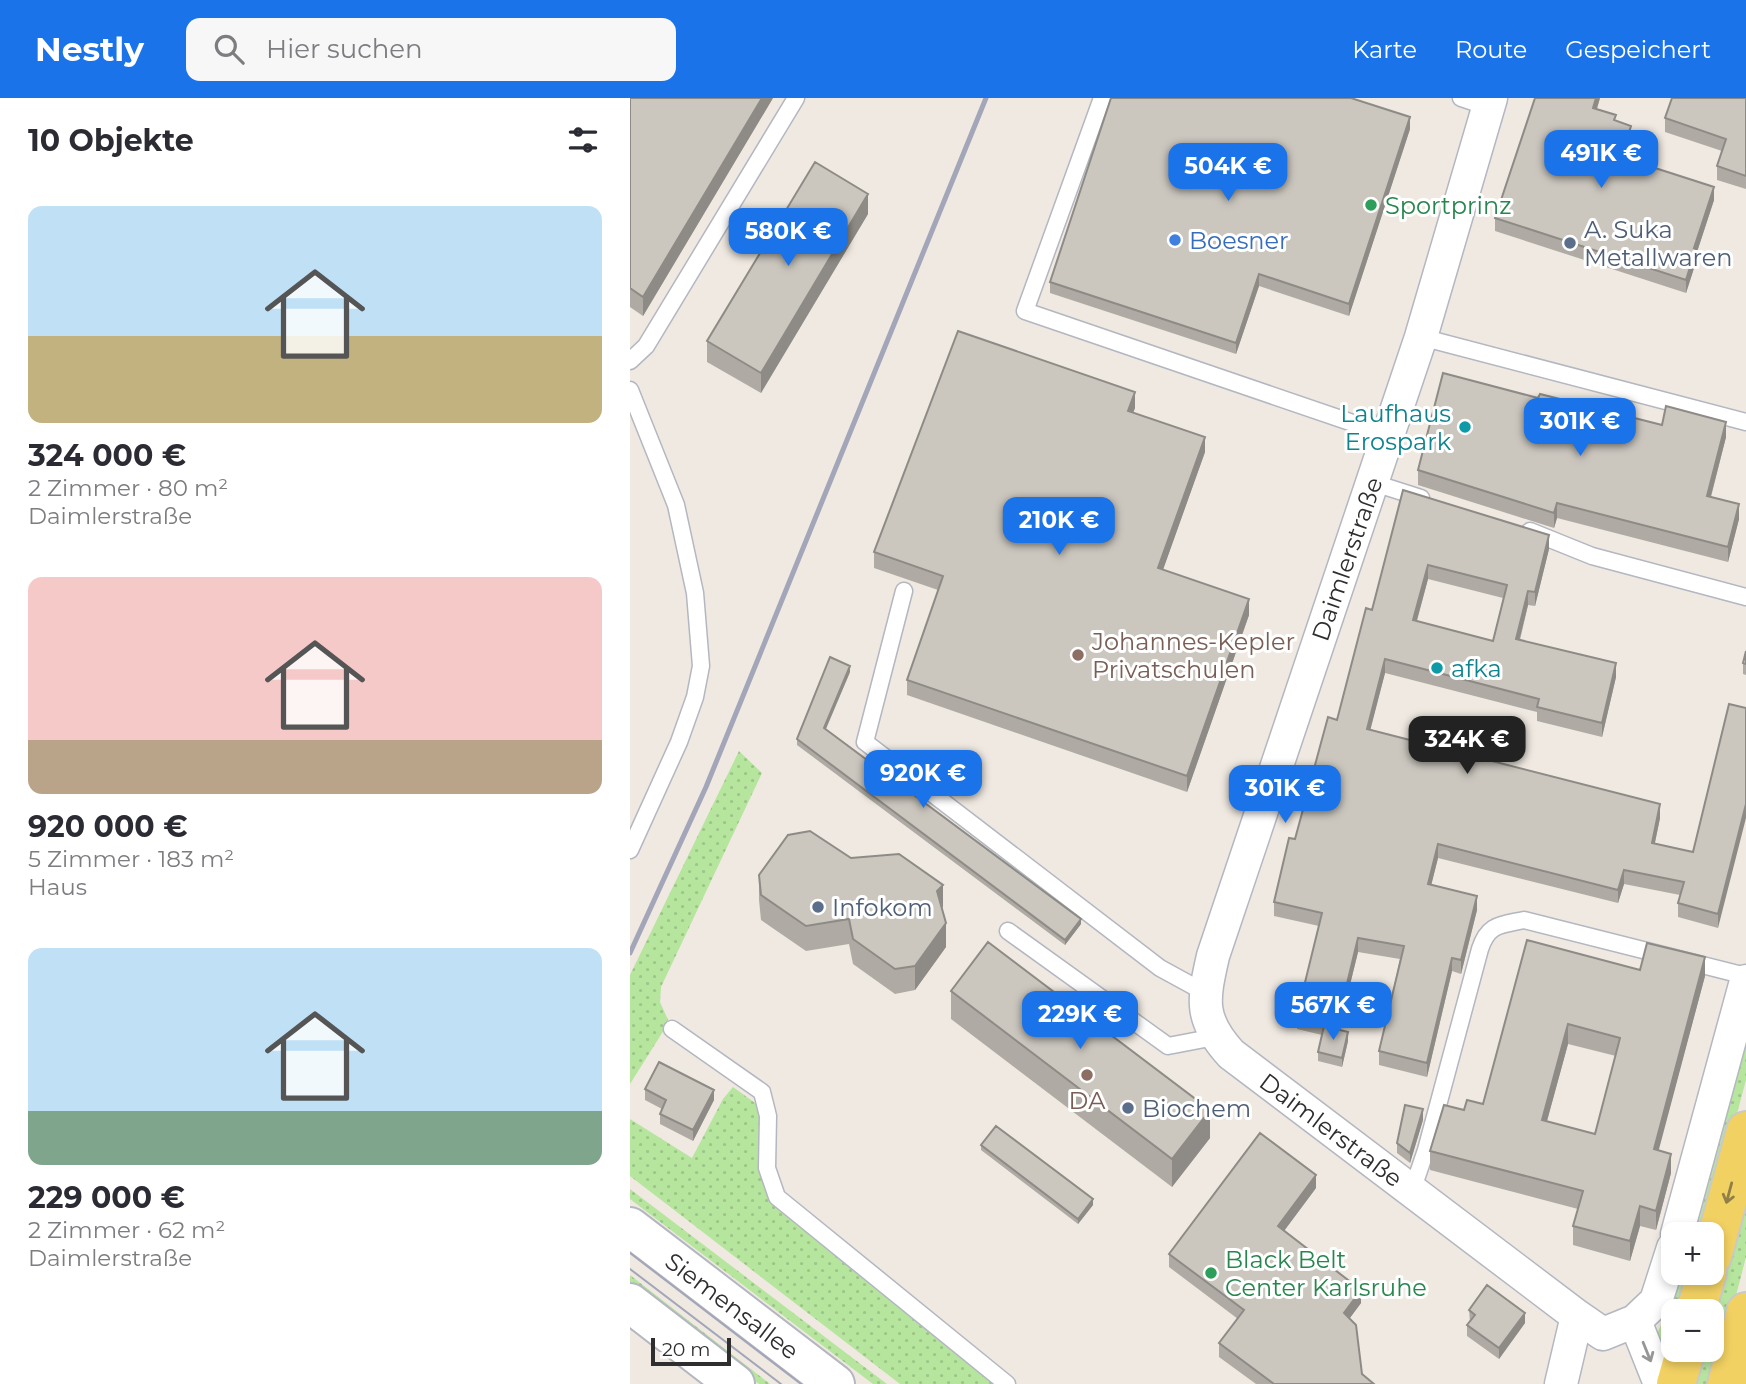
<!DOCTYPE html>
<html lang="de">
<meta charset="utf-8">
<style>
:root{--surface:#fff;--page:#f7f7f7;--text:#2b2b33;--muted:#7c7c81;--accent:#1a73e8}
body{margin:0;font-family:Montserrat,sans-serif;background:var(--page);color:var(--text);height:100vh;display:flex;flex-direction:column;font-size:26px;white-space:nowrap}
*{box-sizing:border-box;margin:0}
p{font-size:23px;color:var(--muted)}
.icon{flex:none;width:38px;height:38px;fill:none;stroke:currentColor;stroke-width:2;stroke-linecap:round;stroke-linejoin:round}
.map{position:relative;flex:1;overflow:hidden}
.details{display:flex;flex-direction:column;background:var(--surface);width:630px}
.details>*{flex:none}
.buttons{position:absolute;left:1031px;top:1124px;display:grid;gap:14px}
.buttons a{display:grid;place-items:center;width:63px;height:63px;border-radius:14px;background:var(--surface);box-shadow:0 4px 10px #0003;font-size:35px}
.scale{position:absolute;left:21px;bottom:18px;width:80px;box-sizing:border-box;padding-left:7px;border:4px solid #2e2e2e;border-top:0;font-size:19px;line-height:24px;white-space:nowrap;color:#2e2e2e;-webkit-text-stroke:5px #fff;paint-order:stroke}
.price{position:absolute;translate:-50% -60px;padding:0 16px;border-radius:14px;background:var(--accent);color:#fff;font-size:23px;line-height:46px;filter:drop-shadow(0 2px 4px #0008)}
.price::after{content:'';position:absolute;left:50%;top:42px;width:21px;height:16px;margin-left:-10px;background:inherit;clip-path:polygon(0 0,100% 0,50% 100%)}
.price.active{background:#222;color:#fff}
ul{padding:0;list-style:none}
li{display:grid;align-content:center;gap:14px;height:371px;padding:0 28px}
li span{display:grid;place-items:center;height:217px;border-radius:14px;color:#555}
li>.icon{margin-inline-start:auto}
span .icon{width:126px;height:126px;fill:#fffc;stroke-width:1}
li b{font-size:30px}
h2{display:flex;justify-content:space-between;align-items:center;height:84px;padding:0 28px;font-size:30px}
header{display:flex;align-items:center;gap:42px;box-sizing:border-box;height:98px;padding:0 35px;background:var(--accent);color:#fff}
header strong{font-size:33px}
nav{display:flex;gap:38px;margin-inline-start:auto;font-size:24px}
.search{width:490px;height:63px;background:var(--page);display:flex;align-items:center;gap:18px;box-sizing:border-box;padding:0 24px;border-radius:14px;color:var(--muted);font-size:26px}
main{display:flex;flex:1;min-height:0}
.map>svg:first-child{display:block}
.grass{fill:url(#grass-dots)}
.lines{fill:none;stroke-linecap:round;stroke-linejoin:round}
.service-casing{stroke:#b4b7c1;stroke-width:19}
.minor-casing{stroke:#b4b7c1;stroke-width:35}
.secondary-casing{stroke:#b4b7c1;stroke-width:42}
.primary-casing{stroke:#c9c9c9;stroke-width:42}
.service{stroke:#fff;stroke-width:16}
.minor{stroke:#fff;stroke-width:32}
.secondary{stroke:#fff;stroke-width:38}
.primary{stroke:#f2d163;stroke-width:38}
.tram{stroke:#a3a6b8;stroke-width:2}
.rail{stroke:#a3a6b8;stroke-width:5}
.wall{fill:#afaba4;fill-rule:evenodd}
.shaded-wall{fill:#8e8b86}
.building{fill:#cbc7bf;stroke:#8e8b86;stroke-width:2;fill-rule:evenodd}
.oneway{stroke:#908048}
.oneway2{stroke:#969696}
.leisure-dot{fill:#2e9e5b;stroke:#fff;stroke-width:2.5}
.shop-dot{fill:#3f7fe0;stroke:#fff;stroke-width:2.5}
.service-dot{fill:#5c6f8a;stroke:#fff;stroke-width:2.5}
.culture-dot{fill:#0f9aa8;stroke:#fff;stroke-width:2.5}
.education-dot{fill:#8d6e63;stroke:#fff;stroke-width:2.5}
.labels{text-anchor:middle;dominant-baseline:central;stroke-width:6;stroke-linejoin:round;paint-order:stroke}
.leisure-label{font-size:24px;fill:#27864d;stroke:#fff;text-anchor:start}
.service-label{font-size:24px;fill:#4e5e75;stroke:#fff;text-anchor:start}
.shop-label{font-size:24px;fill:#366cbe;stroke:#fff;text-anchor:start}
.culture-label{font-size:24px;fill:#0d838f;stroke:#fff;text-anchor:end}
.street-label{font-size:24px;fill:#2e2e2e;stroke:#fff}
.education-label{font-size:24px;fill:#785e54;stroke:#fff;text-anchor:start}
</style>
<header>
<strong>Nestly</strong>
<div class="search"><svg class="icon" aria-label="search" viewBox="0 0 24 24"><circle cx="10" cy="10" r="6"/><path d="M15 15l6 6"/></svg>Hier suchen</div>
<nav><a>Karte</a><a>Route</a><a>Gespeichert</a></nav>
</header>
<main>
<section class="details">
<h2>10 Objekte<svg class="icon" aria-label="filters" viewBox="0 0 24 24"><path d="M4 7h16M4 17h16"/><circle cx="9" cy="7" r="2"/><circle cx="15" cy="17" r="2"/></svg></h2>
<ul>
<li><span style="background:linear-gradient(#bfe0f5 60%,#c2b280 0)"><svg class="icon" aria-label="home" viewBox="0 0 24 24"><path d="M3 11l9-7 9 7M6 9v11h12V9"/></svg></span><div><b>324 000 €</b><p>2 Zimmer · 80 m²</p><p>Daimlerstraße</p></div></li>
<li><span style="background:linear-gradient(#f6c9c9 75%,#b9a48a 0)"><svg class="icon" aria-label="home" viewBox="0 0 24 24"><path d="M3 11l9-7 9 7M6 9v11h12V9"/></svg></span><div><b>920 000 €</b><p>5 Zimmer · 183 m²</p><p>Haus</p></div></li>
<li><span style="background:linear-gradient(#bfe0f5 75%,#7fa58c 0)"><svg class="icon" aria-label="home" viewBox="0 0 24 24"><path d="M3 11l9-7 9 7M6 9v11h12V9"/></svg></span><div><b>229 000 €</b><p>2 Zimmer · 62 m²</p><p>Daimlerstraße</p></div></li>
</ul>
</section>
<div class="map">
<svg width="1116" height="1286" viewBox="0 0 1116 1286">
<defs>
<pattern id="grass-dots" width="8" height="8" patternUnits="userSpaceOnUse" patternTransform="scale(1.75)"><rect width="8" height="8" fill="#b6e59e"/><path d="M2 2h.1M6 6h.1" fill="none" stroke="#9dc588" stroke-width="1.8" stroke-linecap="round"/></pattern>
</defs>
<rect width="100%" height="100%" fill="#efe9e1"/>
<path class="grass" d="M 109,653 L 132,675 L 31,889 L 30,904 L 39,924 L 0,986 L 0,877 Z
M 1116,924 L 1116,982 L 1075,1136 L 1061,1136 Z
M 103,989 L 132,1010 L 141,1097 L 369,1286 L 270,1286 L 0,1078 L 0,1021 L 62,1060 L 93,1001 Z
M 1116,1087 L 1116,1159 L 1083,1286 L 1063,1286 L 1072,1251 L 1082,1251 L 1082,1217 Z
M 0,1091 L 257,1286 L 243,1286 L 0,1101 Z
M 1050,1174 L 1065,1174 L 1055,1213 L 1043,1213 L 1043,1251 L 1036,1264 L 1026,1238 L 1039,1209 Z
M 0,1177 L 140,1286 L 129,1286 L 0,1187 Z"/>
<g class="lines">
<defs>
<path id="service" d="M 472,0 L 395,213 L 758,337
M 831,0 L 858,9
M 791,239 L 1116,324
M 0,263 L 16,248 L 166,0
M 0,292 L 46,407 L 65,495 L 71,568 L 65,599 L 49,644 L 0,752
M 744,385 L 791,400
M 900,433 L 962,458 L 1116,499
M 274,493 L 235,644 L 530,870 L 574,894
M 378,833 L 538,948 L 585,939
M 42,931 L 132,994 L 138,1018 L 137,1070 L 147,1099 L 377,1286
M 782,1093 L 796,1052 L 850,851 C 858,826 870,827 894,822 L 1116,878"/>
<path id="minor" d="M 861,0 L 791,239 L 583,858 C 573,902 569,921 601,956 L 947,1218 L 931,1286
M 1047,1136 L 1116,883
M 947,1218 L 973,1236 L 1005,1223 L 1026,1203 L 1043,1150
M 1005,1223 L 1030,1286"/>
<path id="secondary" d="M 0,1129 L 205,1286
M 0,1205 L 105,1286"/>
<path id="primary" d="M 1082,1158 L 1116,1033
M 1066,1213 L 1077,1174
M 1046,1286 L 1056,1251
M 1097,1286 L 1116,1214"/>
</defs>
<use href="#service" class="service-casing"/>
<use href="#minor" class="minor-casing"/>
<use href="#secondary" class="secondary-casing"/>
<use href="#primary" class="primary-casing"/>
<use href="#service" class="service"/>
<use href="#minor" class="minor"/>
<use href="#secondary" class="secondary"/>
<use href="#primary" class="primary"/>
<path class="tram" d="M 0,1155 L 171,1286
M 0,1171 L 151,1286"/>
<path class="rail" d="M 0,855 L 76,689 L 356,0"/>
</g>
<path class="wall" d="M 0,0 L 143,0 L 13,218 L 0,209 Z
M 905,0 L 970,0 L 967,11 L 986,23 L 1001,42 L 995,60 L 1084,102 L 1066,157 L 1066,164 L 1056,195 L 865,133 L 865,120 Z
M 1116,0 L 1116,91 L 1087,82 L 1087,68 L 1092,53 L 1035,34 L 1035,20 Z
M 780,31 L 719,218 L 629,188 L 606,256 L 420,195 L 420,184 Z
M 238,116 L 131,295 L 77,264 L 77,243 Z
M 908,300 L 1032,327 L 1096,339 L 1081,399 L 1109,421 L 1098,464 L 927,420 L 924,430 L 788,387 L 788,372 Z
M 505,310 L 503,314 L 575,354 L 533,471 L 619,517 L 557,694 L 277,597 L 277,582 L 308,492 L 244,470 L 244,454 Z
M 773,392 L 919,451 L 905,508 L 898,507 L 890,542 L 986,579 L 972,639 L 907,623 L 907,614 L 755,575 L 740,631 L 1030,720 L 1025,745 L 1063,754 L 1099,606 L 1088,830 L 1048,819 L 1048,805 L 1050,797 L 994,786 L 988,805 L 808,760 L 801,787 L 847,812 L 831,876 L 822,873 L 797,979 L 749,967 L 749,953 L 770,861 L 728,854 L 709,931 L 718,943 L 712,969 L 688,963 L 688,954 L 692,937 L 667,931 L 667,917 L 689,828 L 644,818 L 644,804 L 707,622 L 742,512 ZM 798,481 L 873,500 L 863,543 L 787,523 Z
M 1116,553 L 1116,577 L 1113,576 L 1113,565 Z
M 220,574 L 196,631 L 451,826 L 435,847 L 167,647 L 167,641 Z
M 221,760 L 312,812 L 316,849 L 285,892 L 265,896 L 223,866 L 219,846 L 176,853 L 131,822 L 129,802 L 129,777 Z
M 897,842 L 1010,872 L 1075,878 L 1028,1052 L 1041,1075 L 1026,1132 L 1010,1128 L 1000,1163 L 943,1147 L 943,1128 L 948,1111 L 800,1072 L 800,1053 L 834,1012 L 853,1006 ZM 938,946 L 986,958 L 965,1036 L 917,1023 Z
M 321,893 L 580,1040 L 542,1089 L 321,921 Z
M 15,991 L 84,1002 L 63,1043 L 30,1026 L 30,1016 L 32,1011 L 15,1002 Z
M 793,1022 L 780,1065 L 767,1055 L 767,1045 Z
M 351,1047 L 463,1107 L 448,1126 L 351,1052 Z
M 686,1090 L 654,1133 L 731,1205 L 719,1221 L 732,1276 L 744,1286 L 626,1286 L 589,1259 L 589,1245 L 608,1221 L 539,1169 L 539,1156 Z
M 839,1212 L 895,1225 L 869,1261 L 837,1238 L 837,1227 L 840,1224 Z"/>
<path class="shaded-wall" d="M 132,0 L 143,0 L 13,218 L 13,199 Z
M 966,0 L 970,0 L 963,23 L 963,10 Z
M 780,19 L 780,31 L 719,218 L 719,206 Z
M 1001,28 L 1001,42 L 991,72 L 991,59 Z
M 1084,89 L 1084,102 L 1066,157 L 1066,164 L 1056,195 L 1056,182 L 1064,150 Z
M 238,96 L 238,116 L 131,295 L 131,275 Z
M 629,176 L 629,188 L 606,256 L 606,245 Z
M 505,294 L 505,310 L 498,328 L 498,313 Z
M 1096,324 L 1096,339 L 1077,413 L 1077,398 Z
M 575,339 L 575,354 L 528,486 L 528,470 Z
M 927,405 L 927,420 L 924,430 L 924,415 Z
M 1109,406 L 1109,421 L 1098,464 L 1098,449 Z
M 919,437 L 919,451 L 905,508 L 905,494 Z
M 798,467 L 798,481 L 783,536 L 783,522 Z
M 898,493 L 898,507 L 886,555 L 886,541 Z
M 619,501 L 619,517 L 557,694 L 557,678 Z
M 755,561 L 755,575 L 737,645 L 737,631 Z
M 986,565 L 986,579 L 972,639 L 972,625 Z
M 220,568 L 220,574 L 194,635 L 194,630 Z
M 1030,706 L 1030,720 L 1022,758 L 1022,745 Z
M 1116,706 L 1116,720 L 1088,830 L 1088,816 Z
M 808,746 L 808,760 L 798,800 L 798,786 Z
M 994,772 L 994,786 L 988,805 L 988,792 Z
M 313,787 L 313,811 L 307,793 Z
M 847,798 L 847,812 L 831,876 L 831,862 Z
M 451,821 L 451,826 L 435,847 L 435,842 Z
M 316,825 L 316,849 L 285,892 L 285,868 Z
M 728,840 L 728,854 L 707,940 L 707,927 Z
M 1075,859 L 1075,878 L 1024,1070 L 1024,1051 Z
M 822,860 L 822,873 L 797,979 L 797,965 Z
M 938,926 L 938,946 L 912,1041 L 912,1022 Z
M 718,934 L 718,943 L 712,969 L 712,960 Z
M 84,992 L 84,1002 L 63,1043 L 63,1032 Z
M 793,1011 L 793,1022 L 780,1065 L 780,1055 Z
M 580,1012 L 580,1040 L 542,1089 L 542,1061 Z
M 1041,1056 L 1041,1075 L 1026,1132 L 1026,1113 Z
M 686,1077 L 686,1090 L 648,1141 L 648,1128 Z
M 463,1101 L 463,1107 L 448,1126 L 448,1121 Z
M 1010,1108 L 1010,1128 L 1000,1163 L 1000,1143 Z
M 731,1192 L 731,1205 L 714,1228 L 714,1215 Z
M 895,1215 L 895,1225 L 869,1261 L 869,1250 Z"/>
<path class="building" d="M 0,0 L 132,0 L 13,199 L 0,190 Z
M 481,0 L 721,0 L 780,19 L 719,206 L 629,176 L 606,245 L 420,184 Z
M 905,0 L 966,0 L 963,10 L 986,17 L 984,22 L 1001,28 L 991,59 L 1084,89 L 1064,150 L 1066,150 L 1056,182 L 865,120 Z
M 1042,0 L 1116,0 L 1116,78 L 1087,68 L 1096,41 L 1035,20 Z
M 185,64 L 238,96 L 131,275 L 77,243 Z
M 328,233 L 505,294 L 498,313 L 575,339 L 528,470 L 619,501 L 557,678 L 277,582 L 313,478 L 244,454 Z
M 813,275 L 908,300 L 910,296 L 1032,327 L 1036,308 L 1096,324 L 1077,398 L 1109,406 L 1098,449 L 927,405 L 924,415 L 788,372 Z
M 773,392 L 919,437 L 905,494 L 898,493 L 886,541 L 986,565 L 972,625 L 907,609 L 909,601 L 755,561 L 737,631 L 1030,706 L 1022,745 L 1063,754 L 1099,606 L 1116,610 L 1116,706 L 1088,816 L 1048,805 L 1054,784 L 994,772 L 988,792 L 808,746 L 798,786 L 847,798 L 831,862 L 822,860 L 797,965 L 749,953 L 774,848 L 728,840 L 707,927 L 667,917 L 692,815 L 644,804 L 659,740 L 665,741 L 698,619 L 707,622 L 736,510 L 742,512 ZM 798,467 L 877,487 L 863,543 L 783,522 Z
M 1116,553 L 1116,566 L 1113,565 Z
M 200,559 L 220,568 L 194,630 L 451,821 L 435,842 L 167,641 Z
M 180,733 L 221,760 L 269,756 L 313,787 L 307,793 L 316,825 L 285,868 L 265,871 L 223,841 L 219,821 L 176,828 L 131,797 L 129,777 L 158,737 Z
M 897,842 L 1010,872 L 1017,845 L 1075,859 L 1024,1051 L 1041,1056 L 1026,1113 L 1010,1108 L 1000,1143 L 943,1128 L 953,1093 L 800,1053 L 814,1007 L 834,1012 L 837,1002 L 853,1006 ZM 938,926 L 990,940 L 965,1036 L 912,1022 Z
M 358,844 L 580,1012 L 542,1061 L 321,893 Z
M 694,928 L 718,934 L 712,960 L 688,954 Z
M 29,964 L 84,992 L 63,1032 L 30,1016 L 36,1002 L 15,991 Z
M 775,1007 L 793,1011 L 780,1055 L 767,1045 Z
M 366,1028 L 463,1101 L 448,1121 L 351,1047 Z
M 630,1035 L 686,1077 L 648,1128 L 731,1192 L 714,1215 L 726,1227 L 732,1276 L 744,1286 L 644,1286 L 589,1245 L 614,1212 L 539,1156 Z
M 857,1187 L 895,1215 L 869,1250 L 837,1227 L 845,1217 L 839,1212 Z"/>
<defs><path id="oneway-shaft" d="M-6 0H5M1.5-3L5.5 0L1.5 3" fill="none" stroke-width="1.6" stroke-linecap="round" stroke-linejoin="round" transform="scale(1.75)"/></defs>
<use class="oneway" href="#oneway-shaft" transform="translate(1099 1095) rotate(105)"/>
<use class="oneway2" href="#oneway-shaft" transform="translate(1017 1254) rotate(68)"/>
<g class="leisure-dot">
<circle cx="741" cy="107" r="7"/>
<circle cx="581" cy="1175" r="7"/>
</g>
<circle class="shop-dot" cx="545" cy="142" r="7"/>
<g class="service-dot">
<circle cx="940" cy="145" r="7"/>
<circle cx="188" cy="809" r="7"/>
<circle cx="498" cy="1010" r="7"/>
</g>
<g class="culture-dot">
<circle cx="835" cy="329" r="7"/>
<circle cx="807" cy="570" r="7"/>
</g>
<g class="education-dot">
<circle cx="448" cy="557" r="7"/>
<circle cx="457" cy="977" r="7"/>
</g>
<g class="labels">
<g class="leisure-label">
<text x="755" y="107">Sportprinz</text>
<text x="595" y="1161">Black Belt<tspan x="595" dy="28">Center Karlsruhe</tspan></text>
</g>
<g class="service-label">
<text x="954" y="131">A. Suka<tspan x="954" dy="28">Metallwaren</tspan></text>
<text x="202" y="809">Infokom</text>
<text x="512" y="1010">Biochem</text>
</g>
<g class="shop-label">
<text x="559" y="142">Boesner</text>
</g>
<g class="culture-label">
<text x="821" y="315">Laufhaus<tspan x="821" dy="28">Erospark</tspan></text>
<text x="821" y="570" text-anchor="start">afka</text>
</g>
<g class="street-label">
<text transform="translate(717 461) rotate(-71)">Daimlerstraße</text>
<text transform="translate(701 1032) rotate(37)">Daimlerstraße</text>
<text transform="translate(102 1208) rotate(37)">Siemensallee</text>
</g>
<g class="education-label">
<text x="462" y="543">Johannes-Kepler<tspan x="462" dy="28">Privatschulen</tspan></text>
<text x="457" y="1002" text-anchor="middle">DA</text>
</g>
</g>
</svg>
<div class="buttons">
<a>+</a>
<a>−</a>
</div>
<div class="scale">20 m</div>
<b class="price" style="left:971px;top:92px">491K €</b>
<b class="price" style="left:598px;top:105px">504K €</b>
<b class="price" style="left:158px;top:170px">580K €</b>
<b class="price" style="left:950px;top:360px">301K €</b>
<b class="price" style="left:429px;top:459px">210K €</b>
<b class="price active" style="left:837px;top:678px">324K €</b>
<b class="price" style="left:293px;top:712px">920K €</b>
<b class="price" style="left:655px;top:727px">301K €</b>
<b class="price" style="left:703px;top:944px">567K €</b>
<b class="price" style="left:450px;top:953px">229K €</b>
</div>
</main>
